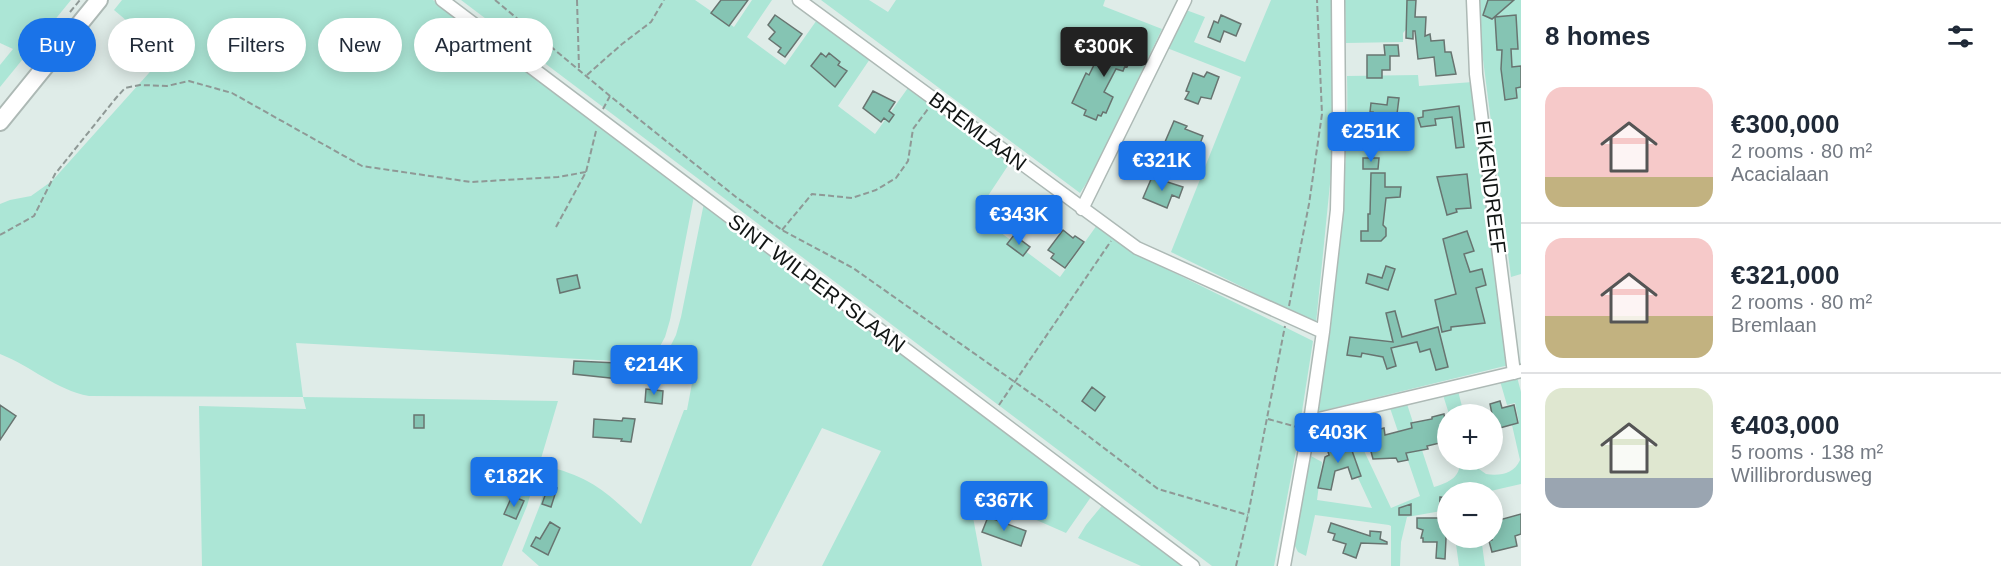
<!DOCTYPE html>
<meta charset="utf-8">
<style>
:root{--surface:#fff;--page:#f2f2f3;--text:#1f2937;--muted:#747a83;--line:#e0e1e3;--accent:#1a73e8}
body{margin:0;font-family:Arial,sans-serif;background:var(--page);color:var(--text);height:100vh;display:flex;flex-direction:column;font-size:22px;white-space:nowrap}
*{box-sizing:border-box;margin:0}
p{font-size:20px;color:var(--muted)}
.icon{flex:none;width:33px;height:33px;fill:none;stroke:currentColor;stroke-width:2;stroke-linecap:round;stroke-linejoin:round}
.map{position:relative;flex:1;overflow:hidden}
.side{display:flex;flex-direction:column;background:var(--surface);width:480px}
.side>*{flex:none}
.top-card{position:absolute;left:18px;top:18px;width:570px;height:54px;display:flex;gap:12px}
.tools{position:absolute;left:1437px;top:404px;display:grid;gap:12px}
.tools a{display:grid;place-items:center;width:66px;height:66px;border-radius:50%;background:var(--surface);box-shadow:0 3px 15px #0003;font-size:30px}
.price{position:absolute;translate:-50% -51px;padding:0 14px;border-radius:6px;background:var(--accent);color:#fff;font-size:20px;line-height:39px;filter:drop-shadow(0 2px 3px #0008)}
.price::after{content:'';position:absolute;left:50%;top:36px;width:18px;height:14px;margin-left:-9px;background:inherit;clip-path:polygon(0 0,100% 0,50% 100%)}
.price.active{background:#222;color:#fff}
ul{padding:0;list-style:none}
li{display:flex;align-items:center;gap:18px;height:150px;padding:0 24px}
li+li{border-top:2px solid var(--line)}
li span{display:grid;place-items:center;flex:none;width:168px;height:120px;border-radius:18px;color:#555}
li>.icon{margin-inline-start:auto}
span .icon{width:72px;height:72px;fill:#fffc;stroke-width:1}
li b{font-size:26px}
h2{display:flex;justify-content:space-between;align-items:center;height:72px;padding:0 24px;font-size:26px}
.tag{padding:0 21px;border-radius:27px;background:var(--surface);box-shadow:0 3px 15px #0003;font-size:21px;line-height:54px}
.tag.active{background:var(--accent);color:#fff}
main{display:flex;flex:1;min-height:0}
.map>svg:first-child{display:block}
.green{fill:#ace6d6}
.building{fill:#85c4b3;stroke:#687470;stroke-width:1.5}
.lines{fill:none;stroke-linecap:round;stroke-linejoin:round}
.minor-casing{stroke:#adb9b5;stroke-width:15}
.secondary-casing{stroke:#adb9b5;stroke-width:20}
.path{stroke:#8f9996;stroke-width:2;stroke-dasharray:6 3;stroke-linecap:butt}
.minor{stroke:#fff;stroke-width:12}
.secondary{stroke:#fff;stroke-width:16}
.labels{text-anchor:middle;dominant-baseline:central;stroke-width:5;stroke-linejoin:round;paint-order:stroke}
.street-label{font-size:21px;fill:#121615;stroke:#fff}
</style>
<main>
<div class="map">
<svg width="1521" height="566" viewBox="0 0 1521 566">
<rect width="100%" height="100%" fill="#dfece8"/>
<path class="green" d="M 0,0 L 71,0 L 0,87 L 0,65 L 13,49 L 0,43 Z
M 122,0 L 433,0 L 694,196 L 670,320 L 665,337 L 651,363 L 296,343 L 303,397 L 558,401 L 527,506 L 502,566 L 202,566 L 199,406 L 306,409 L 303,397 L 89,396 C 56,390 31,366 0,354 L 0,204 L 10,200 L 31,196 L 52,181 L 166,54 L 114,10 Z
M 461,0 L 695,0 L 734,27 L 752,0 L 772,0 L 747,37 L 785,65 L 819,17 L 872,56 L 838,106 L 875,134 L 910,85 L 1011,161 L 976,214 L 1060,277 L 1097,225 L 1138,255 L 1313,341 L 1295,456 L 1274,566 L 1212,566 Z
M 821,0 L 869,0 L 888,12 L 896,0 L 1105,0 L 1103,6 L 1162,29 L 1091,176 L 1080,193 Z
M 1271,0 L 1332,0 L 1333,103 L 1332,164 L 1316,323 L 1171,252 L 1241,77 L 1167,48 L 1186,10 L 1205,17 L 1194,42 L 1245,62 Z
M 1345,0 L 1409,0 L 1409,26 L 1403,33 L 1403,42 L 1346,43 Z
M 1479,0 L 1521,0 L 1521,274 L 1511,277 L 1480,36 Z
M 1418,75 L 1419,86 L 1473,82 L 1509,365 L 1321,411 L 1316,410 C 1331,299 1350,189 1347,76 Z
M 704,203 L 1093,494 L 1066,533 L 968,490 L 982,566 L 822,566 L 881,451 L 822,428 L 751,566 L 539,566 L 522,551 L 540,505 L 550,467 C 595,479 609,495 641,524 L 684,410 L 687,410 L 696,362 L 664,359 L 676,335 L 681,317 Z
M 1517,377 L 1521,392 L 1521,484 L 1486,492 L 1448,492 L 1447,510 L 1407,517 L 1401,542 L 1400,566 L 1391,566 L 1391,526 L 1389,525 L 1315,515 L 1306,556 L 1298,552 L 1294,544 L 1309,455 L 1322,462 L 1317,500 L 1372,508 L 1333,424 L 1349,419 L 1391,508 L 1420,496 L 1390,408 L 1407,404 L 1434,487 C 1450,482 1461,477 1460,459 L 1477,459 L 1479,469 L 1486,474 C 1500,476 1514,474 1520,460 L 1512,425 L 1519,423 L 1515,403 L 1507,405 L 1500,381 Z
M 1458,391 L 1464,414 L 1449,414 L 1443,395 Z
M 1105,502 L 1189,566 L 1141,566 L 1078,538 L 1086,525 Z
M 1455,537 L 1481,537 L 1485,566 L 1459,566 Z"/>
<path class="building" d="M 721,0 L 748,0 L 729,26 L 711,13 Z
M 1407,0 L 1416,0 L 1415,17 L 1426,17 L 1425,36 L 1430,34 L 1431,41 L 1444,40 L 1445,52 L 1451,52 L 1456,74 L 1436,76 L 1434,57 L 1418,59 L 1415,31 L 1413,31 L 1413,39 L 1406,38 Z
M 1488,0 L 1514,0 L 1492,19 L 1483,15 Z
M 775,15 L 802,34 L 785,57 L 778,52 L 781,48 L 769,39 L 775,32 L 768,25 Z
M 1221,15 L 1241,24 L 1236,36 L 1224,31 L 1220,42 L 1208,37 L 1214,21 L 1218,23 Z
M 1516,15 L 1518,49 L 1511,49 L 1512,67 L 1521,66 L 1521,87 L 1516,88 L 1517,98 L 1505,100 L 1501,69 L 1502,50 L 1497,50 L 1495,17 Z
M 1121,33 L 1139,39 L 1131,62 L 1130,61 L 1127,67 L 1125,66 L 1123,71 L 1116,69 L 1104,92 L 1113,97 L 1106,113 L 1103,112 L 1101,116 L 1098,115 L 1096,120 L 1084,115 L 1086,110 L 1072,103 L 1086,73 L 1089,75 L 1097,59 L 1106,64 Z
M 1384,45 L 1398,45 L 1399,56 L 1390,56 L 1390,70 L 1382,70 L 1382,78 L 1367,78 L 1367,55 L 1385,55 Z
M 821,53 L 826,57 L 829,53 L 840,62 L 838,65 L 847,71 L 835,87 L 811,66 Z
M 1207,72 L 1219,77 L 1211,99 L 1201,97 L 1198,104 L 1185,99 L 1189,92 L 1186,91 L 1193,73 L 1204,77 Z
M 873,91 L 895,102 L 889,111 L 894,115 L 889,122 L 884,118 L 881,122 L 863,108 Z
M 1388,97 L 1399,98 L 1397,114 L 1390,113 L 1386,133 L 1384,133 L 1385,143 L 1369,140 L 1373,112 L 1370,112 L 1371,103 L 1387,105 Z
M 1459,106 L 1464,147 L 1456,148 L 1452,117 L 1435,119 L 1436,125 L 1421,127 L 1418,118 L 1423,117 L 1423,111 Z
M 1174,121 L 1187,126 L 1185,129 L 1203,136 L 1195,157 L 1165,142 Z
M 1363,158 L 1379,158 L 1378,169 L 1363,169 Z
M 1371,173 L 1385,173 L 1385,187 L 1401,187 L 1400,197 L 1386,198 L 1383,225 L 1386,228 L 1386,236 L 1381,241 L 1361,241 L 1361,231 L 1368,231 L 1368,214 L 1370,214 Z
M 1467,174 L 1471,208 L 1456,209 L 1457,212 L 1447,215 L 1437,177 Z
M 1152,177 L 1183,187 L 1179,198 L 1172,195 L 1167,208 L 1143,198 Z
M 1014,198 L 1021,203 L 1025,198 L 1038,207 L 1018,234 L 1010,228 L 1015,221 L 1004,212 Z
M 1063,230 L 1073,238 L 1075,236 L 1084,242 L 1065,268 L 1051,258 L 1054,254 L 1048,250 Z
M 1467,231 L 1474,251 L 1464,254 L 1470,272 L 1482,269 L 1486,285 L 1476,288 L 1485,323 L 1451,327 L 1451,330 L 1442,332 L 1435,300 L 1456,294 L 1443,239 Z
M 1014,235 L 1030,247 L 1023,256 L 1007,244 Z
M 1386,266 L 1395,269 L 1388,290 L 1366,283 L 1368,274 L 1382,278 Z
M 577,275 L 580,288 L 560,293 L 557,279 Z
M 1395,311 L 1402,337 L 1438,327 L 1448,367 L 1436,370 L 1430,349 L 1420,352 L 1417,342 L 1391,348 L 1396,366 L 1387,369 L 1383,357 L 1362,353 L 1361,357 L 1347,355 L 1350,337 L 1393,342 L 1386,313 Z
M 574,361 L 640,364 L 638,381 L 573,374 Z
M 1092,387 L 1105,397 L 1095,411 L 1082,401 Z
M 646,389 L 663,391 L 662,404 L 645,402 Z
M 1500,401 L 1502,408 L 1514,405 L 1518,423 L 1496,429 L 1495,425 L 1492,426 L 1492,414 L 1490,404 Z
M 0,405 L 16,416 L 0,440 Z
M 1444,414 L 1448,441 L 1427,446 L 1428,449 L 1406,453 L 1408,460 L 1398,462 L 1396,458 L 1373,459 L 1366,433 L 1384,428 L 1385,435 L 1412,428 L 1411,423 L 1432,419 L 1432,417 Z
M 414,415 L 424,415 L 424,428 L 414,428 Z
M 623,418 L 635,419 L 631,442 L 621,441 L 622,439 L 593,437 L 594,419 L 622,421 Z
M 1343,440 L 1347,449 L 1351,448 L 1361,476 L 1352,479 L 1348,467 L 1335,471 L 1331,490 L 1318,488 L 1325,457 L 1329,455 L 1326,445 Z
M 549,484 L 557,488 L 551,507 L 542,504 Z
M 512,496 L 524,501 L 516,519 L 504,514 Z
M 1440,497 L 1448,498 L 1445,559 L 1436,558 L 1437,542 L 1423,542 L 1423,538 L 1421,538 L 1423,530 L 1417,528 L 1417,518 L 1439,518 Z
M 1411,504 L 1411,515 L 1399,515 L 1399,508 Z
M 1521,514 L 1521,534 L 1515,536 L 1517,546 L 1492,552 L 1489,541 L 1492,540 L 1492,522 Z
M 988,517 L 1026,531 L 1021,546 L 982,532 Z
M 550,522 L 560,528 L 548,555 L 531,546 L 536,537 L 540,539 Z
M 1331,523 L 1370,536 L 1370,531 L 1381,532 L 1380,539 L 1387,542 L 1387,544 L 1361,543 L 1356,558 L 1343,553 L 1346,544 L 1333,540 L 1335,534 L 1328,532 Z"/>
<g class="lines">
<defs>
<path id="minor" d="M 442,0 L 1193,566
M 799,0 L 1137,248 L 1323,332
M 1473,0 L 1476,74 L 1514,373
M 1082,209 L 1185,0
M 1310,421 L 1521,371
M 1284,566 L 1310,421 L 1323,332 L 1337,210 L 1339,123 L 1338,0"/>
<path id="secondary" d="M 0,122 L 99,0"/>
</defs>
<use href="#minor" class="minor-casing"/>
<use href="#secondary" class="secondary-casing"/>
<path class="path" d="M 495,0 L 610,96 L 736,197 L 782,230 L 853,268 L 1046,404 L 1158,489 L 1248,515
M 577,0 L 579,68
M 70,12 L 80,0
M 587,75 L 622,44 L 651,22 L 664,0
M 603,109 L 610,96
M 556,227 L 586,172 L 596,131
M 782,230 L 812,194 L 852,198 L 876,190 L 896,178 L 908,161 L 913,129 L 928,109
M 0,235 L 34,216 L 55,174 L 116,98 L 125,88 L 140,85 L 167,86 L 189,81 L 232,93 L 362,166 L 471,182 L 558,177 L 586,172
M 1289,306 L 1309,204 L 1322,114 L 1317,0
M 999,405 L 1111,241
M 1268,419 L 1297,427
M 1236,566 L 1248,515 L 1285,326"/>
<use href="#minor" class="minor"/>
<use href="#secondary" class="secondary"/>
</g>
<g class="labels">
<g class="street-label">
<text transform="translate(978 131) rotate(37)">BREMLAAN</text>
<text transform="translate(1491 187) rotate(83)">EIKENDREEF</text>
<text transform="translate(817 283) rotate(37)">SINT WILPERTSLAAN</text>
</g>
</g>
</svg>
<div class="tools">
<a>+</a>
<a>−</a>
</div>
<b class="price active" style="left:1104px;top:78px">€300K</b>
<b class="price" style="left:1371px;top:163px">€251K</b>
<b class="price" style="left:1162px;top:192px">€321K</b>
<b class="price" style="left:1019px;top:246px">€343K</b>
<b class="price" style="left:654px;top:396px">€214K</b>
<b class="price" style="left:1338px;top:464px">€403K</b>
<b class="price" style="left:514px;top:508px">€182K</b>
<b class="price" style="left:1004px;top:532px">€367K</b>
<div class="top-card">
<a class="tag active">Buy</a>
<a class="tag">Rent</a>
<a class="tag">Filters</a>
<a class="tag">New</a>
<a class="tag">Apartment</a>
</div>
</div>
<section class="side">
<h2>8 homes<svg class="icon" aria-label="filters" viewBox="0 0 24 24"><path d="M4 7h16M4 17h16"/><circle cx="9" cy="7" r="2"/><circle cx="15" cy="17" r="2"/></svg></h2>
<ul>
<li><span style="background:linear-gradient(#f6c9c9 75%,#c2b280 0)"><svg class="icon" aria-label="home" viewBox="0 0 24 24"><path d="M3 11l9-7 9 7M6 9v11h12V9"/></svg></span><div><b>€300,000</b><p>2 rooms · 80 m²</p><p>Acacialaan</p></div></li>
<li><span style="background:linear-gradient(#f6c9c9 65%,#c2b280 0)"><svg class="icon" aria-label="home" viewBox="0 0 24 24"><path d="M3 11l9-7 9 7M6 9v11h12V9"/></svg></span><div><b>€321,000</b><p>2 rooms · 80 m²</p><p>Bremlaan</p></div></li>
<li><span style="background:linear-gradient(#dfe7d0 75%,#9aa5b1 0)"><svg class="icon" aria-label="home" viewBox="0 0 24 24"><path d="M3 11l9-7 9 7M6 9v11h12V9"/></svg></span><div><b>€403,000</b><p>5 rooms · 138 m²</p><p>Willibrordusweg</p></div></li>
</ul>
</section>
</main>
